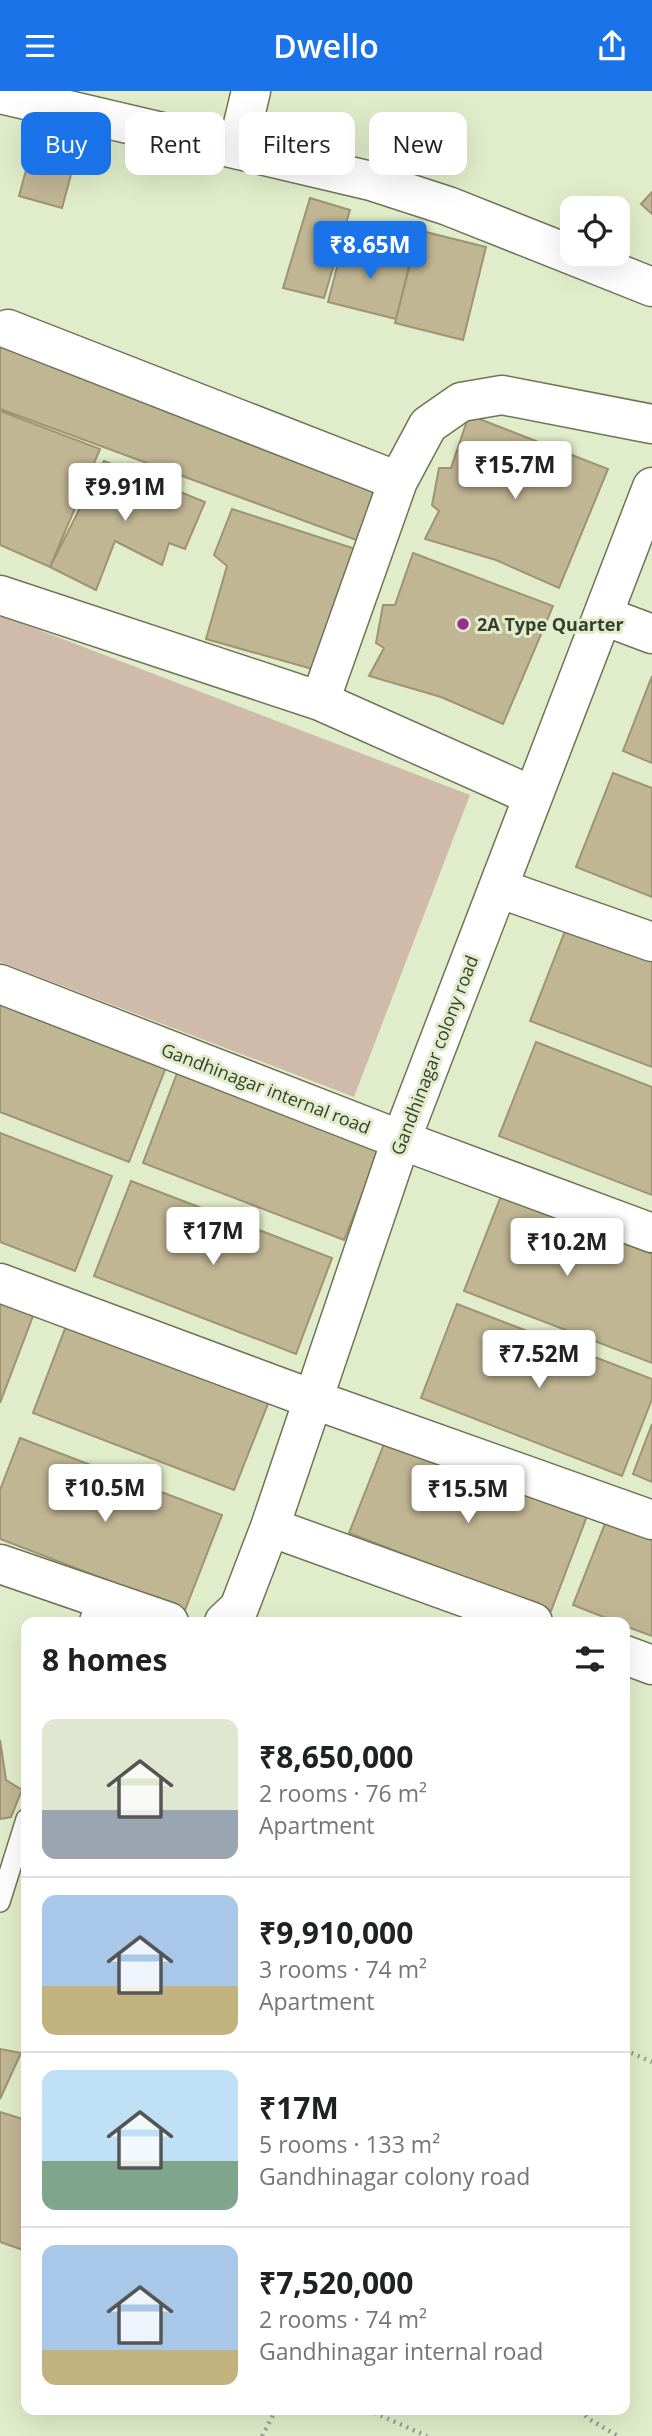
<!DOCTYPE html>
<meta charset="utf-8">
<style>
:root{--surface:#fff;--page:#f2f2f2;--text:#202124;--muted:#757577;--line:#e0e0e0;--accent:#1a73e8}
body{margin:0;font-family:"Open Sans",sans-serif;background:var(--page);color:var(--text);height:100vh;display:flex;flex-direction:column;font-size:26px;white-space:nowrap}
*{box-sizing:border-box;margin:0}
p{font-size:23px;color:var(--muted)}
.icon{flex:none;width:38px;height:38px;fill:none;stroke:currentColor;stroke-width:2;stroke-linecap:round;stroke-linejoin:round}
.map{position:relative;flex:1;overflow:hidden}
.side{position:absolute;left:21px;top:1526px;width:609px;height:798px;display:flex;flex-direction:column;background:var(--surface);border-radius:14px;box-shadow:0 7px 28px #0002}
.side>*{flex:none}
.hud{position:absolute;left:21px;top:21px;width:611px;height:63px;display:flex;gap:14px}
.buttons{position:absolute;left:560px;top:105px;display:grid;gap:14px}
.buttons a{display:grid;place-items:center;width:70px;height:70px;border-radius:14px;background:var(--surface);box-shadow:0 7px 28px #0002;font-size:35px}
.price{position:absolute;translate:-50% -60px;padding:0 16px;border-radius:7px;background:#fff;color:#222;font-size:23px;line-height:46px;filter:drop-shadow(0 2px 4px #0008)}
.price::after{content:'';position:absolute;left:50%;top:42px;width:21px;height:16px;margin-left:-10px;background:inherit;clip-path:polygon(0 0,100% 0,50% 100%)}
.price.current{background:var(--accent);color:#fff}
ul{padding:0;list-style:none}
li{display:flex;align-items:center;gap:21px;height:175px;padding:0 21px}
li+li{border-top:2px solid var(--line)}
li span{display:grid;place-items:center;flex:none;width:196px;height:140px;border-radius:14px;color:#555}
li>.icon{margin-inline-start:auto}
span .icon{width:84px;height:84px;fill:#fffc;stroke-width:1}
li b{font-size:30px}
h2{display:flex;justify-content:space-between;align-items:center;height:84px;padding:0 21px;font-size:30px}
.pill{padding:0 24px;border-radius:14px;background:var(--surface);box-shadow:0 7px 28px #0002;font-size:24px;line-height:63px}
.pill.current{background:var(--accent);color:#fff}
header{display:flex;justify-content:space-between;align-items:center;height:91px;padding:0 21px;background:var(--accent);color:#fff;font-size:32px;font-weight:600}
.map>svg:first-child{display:block}
.green{fill:#d0baa9}
.building{fill:#c1b694;stroke:#9e9372;stroke-width:2}
.lines{fill:none;stroke-linecap:round;stroke-linejoin:round}
.service-casing{stroke:#6c7657;stroke-width:22}
.minor-casing{stroke:#6c7657;stroke-width:41}
.path{stroke:#98a187;stroke-width:4.5;stroke-dasharray:2 5;stroke-linecap:butt}
.service{stroke:#fff;stroke-width:19}
.minor{stroke:#fff;stroke-width:38}
.poi-dot{fill:#992e91;stroke:#e1edca;stroke-width:2.5}
.labels{text-anchor:middle;dominant-baseline:central;stroke-width:6;stroke-linejoin:round;paint-order:stroke}
.poi-label{font-size:18px;font-weight:bold;fill:#393e30;stroke:#e1edca;text-anchor:start}
.street-label{font-size:18px;fill:#393e30;stroke:#e1edca}
</style>
<header><svg class="icon" aria-label="menu" viewBox="0 0 24 24"><path d="M4 6h16M4 12h16M4 18h16"/></svg>Dwello<svg class="icon" aria-label="share" viewBox="0 0 24 24"><path d="M12 15V3M7 8l5-5 5 5M5 13v7h14v-7"/></svg></header>
<div class="map">
<svg width="652" height="2345" viewBox="0 0 652 2345">
<rect width="100%" height="100%" fill="#e1edca"/>
<path class="green" d="M 0,524 L 470,704 L 354,1006 L 0,871 Z"/>
<path class="building" d="M 41,24 L 84,35 L 62,117 L 19,105 Z
M 652,101 L 652,123 L 641,113 Z
M 310,107 L 350,119 L 324,207 L 283,197 Z
M 418,139 L 486,156 L 463,249 L 395,232 Z
M 343,153 L 411,170 L 396,228 L 328,211 Z
M 0,247 L 387,395 L 359,450 L 0,318 Z
M 0,320 L 100,358 L 50,476 L 0,454 Z
M 469,324 L 608,378 L 559,497 L 496,469 L 425,448 L 439,420 L 432,414 L 439,377 L 451,377 Z
M 104,370 L 205,411 L 185,458 L 169,452 L 162,474 L 115,450 L 96,499 L 50,476 Z
M 232,418 L 365,461 L 316,579 L 206,548 L 227,475 L 214,464 Z
M 413,462 L 553,515 L 503,633 L 441,606 L 369,585 L 384,557 L 376,552 L 383,514 L 395,514 Z
M 652,585 L 652,672 L 623,660 Z
M 613,682 L 652,697 L 652,806 L 576,776 Z
M 567,835 L 652,868 L 652,976 L 530,930 Z
M 0,912 L 166,976 L 129,1071 L 0,1021 Z
M 536,951 L 652,996 L 652,1104 L 499,1045 Z
M 179,977 L 381,1055 L 344,1149 L 143,1072 Z
M 0,1042 L 112,1085 L 75,1180 L 0,1151 Z
M 131,1090 L 332,1167 L 296,1263 L 94,1185 Z
M 501,1105 L 652,1163 L 652,1272 L 464,1200 Z
M 0,1203 L 36,1217 L 0,1312 Z
M 457,1213 L 652,1288 L 652,1308 L 622,1385 L 421,1307 Z
M 69,1227 L 271,1305 L 234,1399 L 33,1322 Z
M 652,1333 L 652,1391 L 633,1383 Z
M 20,1347 L 222,1424 L 185,1519 L 0,1448 L 0,1399 Z
M 386,1348 L 587,1425 L 551,1520 L 349,1442 Z
M 608,1425 L 652,1442 L 652,1545 L 625,1535 L 625,1531 L 616,1531 L 573,1514 Z
M 0,1649 L 6,1689 L 22,1699 L 11,1726 L 0,1728 Z
M 0,1958 L 21,1962 L 0,2008 Z
M 0,2021 L 26,2029 L 26,2160 L 0,2151 Z"/>
<g class="lines">
<defs>
<path id="service" d="M 89,1531 L 97,1506
M 0,1811 L 26,1728"/>
<path id="minor" d="M 0,3 L 371,90 L 448,115 L 652,196
M 237,58 L 251,0
M 8,238 L 398,390 L 320,610
M 398,390 L 428,334 L 461,311 L 502,304 L 652,333
M 0,504 L 320,610 L 533,705
M 604,525 L 652,543
M 498,797 L 652,851
M 0,893 L 401,1049 L 652,1142
M 0,1192 L 312,1308 L 652,1429
M 270,1436 L 533,1531
M 0,1473 L 169,1531
M 224,1531 L 239,1517 L 270,1436 L 401,1049 L 652,396
M 625,1564 L 652,1574"/>
</defs>
<use href="#service" class="service-casing"/>
<use href="#minor" class="minor-casing"/>
<path class="path" d="M 625,1959 L 652,1971
M 368,2319 L 427,2345
M 581,2319 L 587,2327 L 618,2345
M 262,2345 L 276,2319"/>
<use href="#service" class="service"/>
<use href="#minor" class="minor"/>
</g>
<circle class="poi-dot" cx="463" cy="533" r="7"/>
<g class="labels">
<g class="poi-label">
<text x="477" y="533">2A Type Quarter</text>
</g>
<g class="street-label">
<text transform="translate(434 964) rotate(-69)">Gandhinagar colony road</text>
<text transform="translate(266 997) rotate(21)">Gandhinagar internal road</text>
</g>
</g>
</svg>
<div class="buttons">
<a><svg class="icon" aria-label="locate" viewBox="0 0 24 24"><circle cx="12" cy="12" r="6"/><path d="M12 2v4M12 18v4M2 12h4M18 12h4"/></svg></a>
</div>
<b class="price current" style="left:370px;top:190px">₹8.65M</b>
<b class="price" style="left:515px;top:410px">₹15.7M</b>
<b class="price" style="left:125px;top:432px">₹9.91M</b>
<b class="price" style="left:213px;top:1176px">₹17M</b>
<b class="price" style="left:567px;top:1187px">₹10.2M</b>
<b class="price" style="left:539px;top:1299px">₹7.52M</b>
<b class="price" style="left:105px;top:1433px">₹10.5M</b>
<b class="price" style="left:468px;top:1434px">₹15.5M</b>
<div class="hud">
<a class="pill current">Buy</a>
<a class="pill">Rent</a>
<a class="pill">Filters</a>
<a class="pill">New</a>
</div>
<section class="side">
<h2>8 homes<svg class="icon" aria-label="filters" viewBox="0 0 24 24"><path d="M4 7h16M4 17h16"/><circle cx="9" cy="7" r="2"/><circle cx="15" cy="17" r="2"/></svg></h2>
<ul>
<li><span style="background:linear-gradient(#dfe7d0 65%,#9aa5b1 0)"><svg class="icon" aria-label="home" viewBox="0 0 24 24"><path d="M3 11l9-7 9 7M6 9v11h12V9"/></svg></span><div><b>₹8,650,000</b><p>2 rooms · 76 m²</p><p>Apartment</p></div></li>
<li><span style="background:linear-gradient(#a9c7e8 65%,#c2b280 0)"><svg class="icon" aria-label="home" viewBox="0 0 24 24"><path d="M3 11l9-7 9 7M6 9v11h12V9"/></svg></span><div><b>₹9,910,000</b><p>3 rooms · 74 m²</p><p>Apartment</p></div></li>
<li><span style="background:linear-gradient(#bfe0f5 65%,#7fa58c 0)"><svg class="icon" aria-label="home" viewBox="0 0 24 24"><path d="M3 11l9-7 9 7M6 9v11h12V9"/></svg></span><div><b>₹17M</b><p>5 rooms · 133 m²</p><p>Gandhinagar colony road</p></div></li>
<li><span style="background:linear-gradient(#a9c7e8 75%,#c2b280 0)"><svg class="icon" aria-label="home" viewBox="0 0 24 24"><path d="M3 11l9-7 9 7M6 9v11h12V9"/></svg></span><div><b>₹7,520,000</b><p>2 rooms · 74 m²</p><p>Gandhinagar internal road</p></div></li>
</ul>
</section>
</div>
